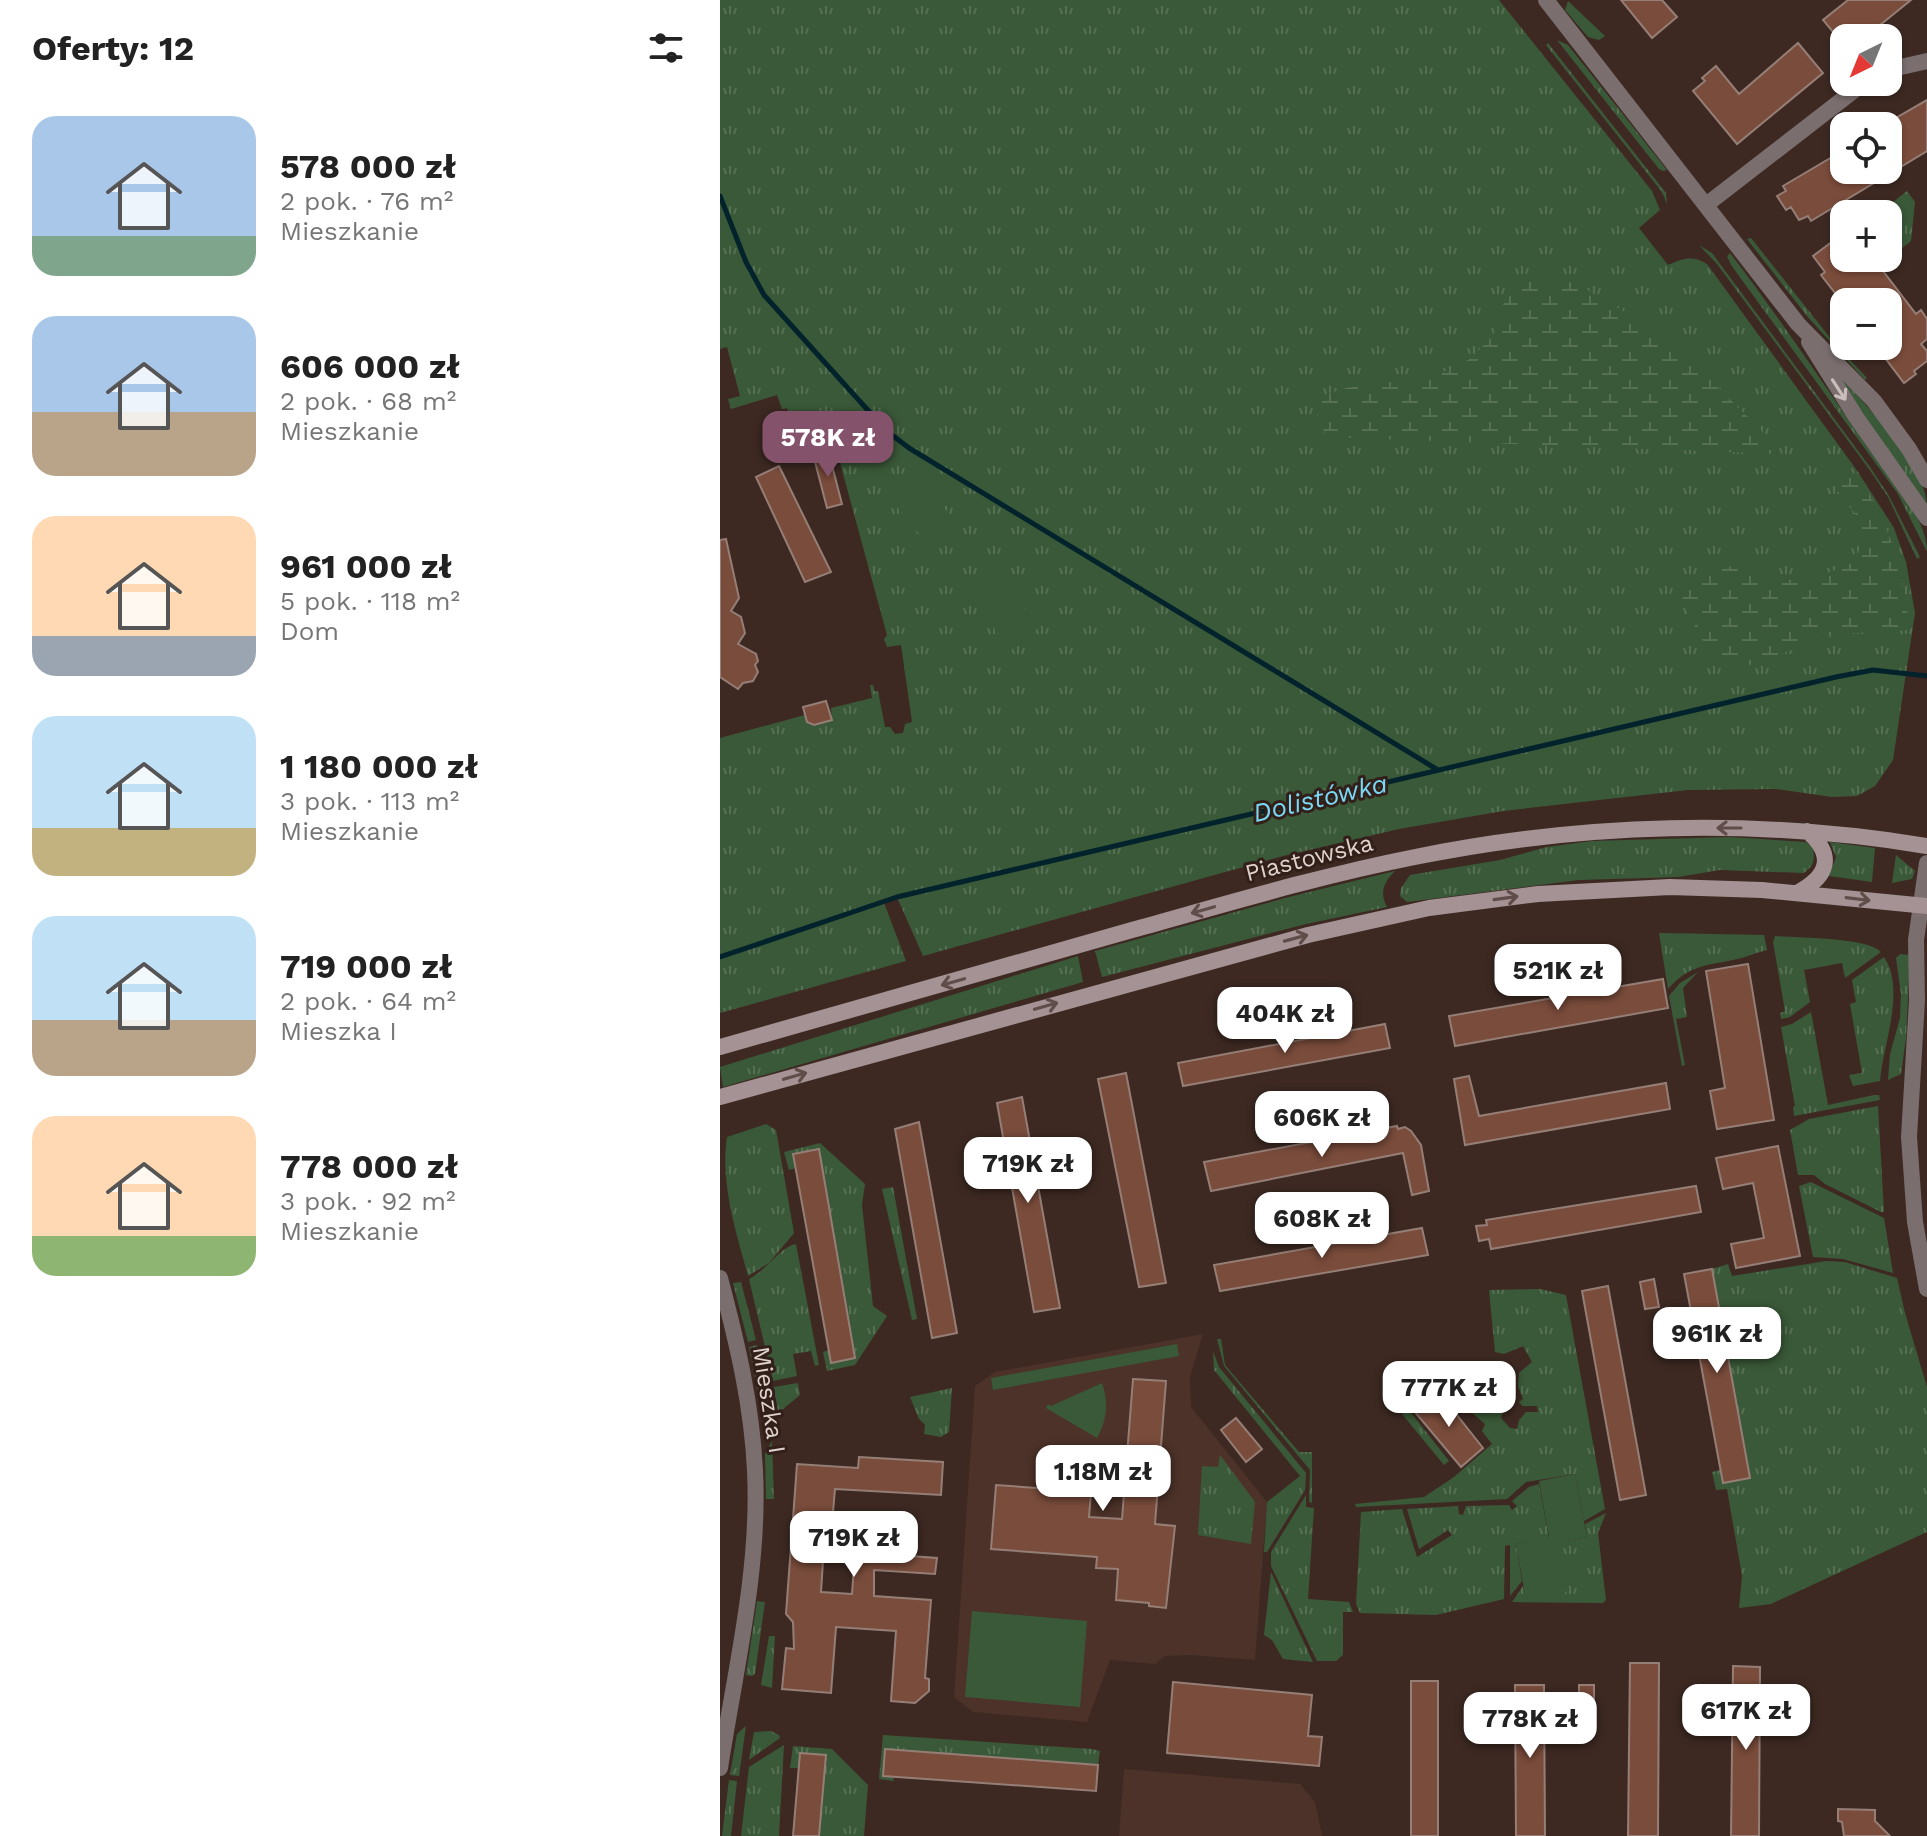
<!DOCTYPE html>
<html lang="pl">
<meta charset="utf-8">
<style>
:root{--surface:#fff;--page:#f6f6f6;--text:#222;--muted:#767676;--accent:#84536b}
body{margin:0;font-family:"Work Sans",sans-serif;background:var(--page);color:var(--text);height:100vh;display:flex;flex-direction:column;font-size:30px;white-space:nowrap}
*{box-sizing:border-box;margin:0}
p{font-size:26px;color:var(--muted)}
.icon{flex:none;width:44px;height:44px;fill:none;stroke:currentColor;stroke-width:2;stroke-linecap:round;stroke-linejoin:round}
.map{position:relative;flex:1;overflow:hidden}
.drawer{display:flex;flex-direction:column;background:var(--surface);width:720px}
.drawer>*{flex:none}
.needle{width:52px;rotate:223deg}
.tools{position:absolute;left:1110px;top:24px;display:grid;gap:16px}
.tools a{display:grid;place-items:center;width:72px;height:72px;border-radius:16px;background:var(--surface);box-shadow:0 2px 6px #0004;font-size:40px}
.price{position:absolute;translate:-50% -68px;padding:0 18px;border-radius:16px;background:#fff;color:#222;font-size:26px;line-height:52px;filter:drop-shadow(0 2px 4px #0008)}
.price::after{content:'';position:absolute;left:50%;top:48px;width:24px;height:18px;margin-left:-12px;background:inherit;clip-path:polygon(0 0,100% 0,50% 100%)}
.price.on{background:var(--accent);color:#fff}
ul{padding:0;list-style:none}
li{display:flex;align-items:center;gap:24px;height:200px;padding:0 32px}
li span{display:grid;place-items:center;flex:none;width:224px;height:160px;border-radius:24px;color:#555}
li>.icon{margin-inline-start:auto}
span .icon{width:96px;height:96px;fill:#fffc;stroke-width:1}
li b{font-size:34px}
h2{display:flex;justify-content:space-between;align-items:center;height:96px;padding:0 32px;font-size:34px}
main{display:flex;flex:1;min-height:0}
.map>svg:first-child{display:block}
.built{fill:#4c3229}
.grass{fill:url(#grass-tufts)}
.wetland{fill:url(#wetland-marsh)}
.garden{fill:#3a5938}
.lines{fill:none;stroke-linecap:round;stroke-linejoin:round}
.stream{stroke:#02232c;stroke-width:5}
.building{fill:#7a4c3b;stroke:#957e76;stroke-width:2}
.minor{stroke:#7a6e6f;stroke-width:16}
.tertiary{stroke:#7a6e6f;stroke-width:16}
.secondary{stroke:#a49294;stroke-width:16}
.oneway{stroke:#cbbeba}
.oneway2{stroke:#604d4a}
.labels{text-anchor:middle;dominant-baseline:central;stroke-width:6;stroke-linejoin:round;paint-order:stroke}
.street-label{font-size:24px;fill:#dfd2cd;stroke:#321f19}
.water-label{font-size:26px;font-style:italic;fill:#79d9f4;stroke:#321f19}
</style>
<main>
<section class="drawer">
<h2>Oferty: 12<svg class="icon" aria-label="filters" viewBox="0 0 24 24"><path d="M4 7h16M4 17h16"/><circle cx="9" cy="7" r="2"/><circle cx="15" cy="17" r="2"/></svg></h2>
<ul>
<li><span style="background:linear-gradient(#a9c7e8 75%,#7fa58c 0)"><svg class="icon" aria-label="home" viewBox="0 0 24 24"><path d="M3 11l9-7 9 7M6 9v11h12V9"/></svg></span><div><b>578 000 zł</b><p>2 pok. · 76 m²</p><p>Mieszkanie</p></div></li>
<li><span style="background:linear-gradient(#a9c7e8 60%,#b9a48a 0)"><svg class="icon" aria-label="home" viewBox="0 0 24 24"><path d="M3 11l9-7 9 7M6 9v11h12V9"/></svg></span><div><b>606 000 zł</b><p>2 pok. · 68 m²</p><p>Mieszkanie</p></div></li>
<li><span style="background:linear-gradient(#ffd9b3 75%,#9aa5b1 0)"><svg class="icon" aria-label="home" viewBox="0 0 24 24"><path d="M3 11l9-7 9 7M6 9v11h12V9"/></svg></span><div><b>961 000 zł</b><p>5 pok. · 118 m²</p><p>Dom</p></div></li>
<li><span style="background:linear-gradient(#bfe0f5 70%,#c2b280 0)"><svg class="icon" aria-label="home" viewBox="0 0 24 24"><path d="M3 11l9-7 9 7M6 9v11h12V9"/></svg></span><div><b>1 180 000 zł</b><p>3 pok. · 113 m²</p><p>Mieszkanie</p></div></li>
<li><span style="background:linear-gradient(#bfe0f5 65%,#b9a48a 0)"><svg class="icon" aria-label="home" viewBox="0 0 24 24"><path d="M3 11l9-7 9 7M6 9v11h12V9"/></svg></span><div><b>719 000 zł</b><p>2 pok. · 64 m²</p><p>Mieszka I</p></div></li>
<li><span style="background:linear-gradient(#ffd9b3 75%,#8fb573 0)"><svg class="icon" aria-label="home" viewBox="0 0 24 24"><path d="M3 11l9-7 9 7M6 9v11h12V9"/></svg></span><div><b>778 000 zł</b><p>3 pok. · 92 m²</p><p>Mieszkanie</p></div></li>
</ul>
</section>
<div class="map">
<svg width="1207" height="1836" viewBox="0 0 1207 1836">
<defs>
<pattern id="grass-tufts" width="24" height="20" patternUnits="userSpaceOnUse" patternTransform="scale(2)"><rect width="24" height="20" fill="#3a5938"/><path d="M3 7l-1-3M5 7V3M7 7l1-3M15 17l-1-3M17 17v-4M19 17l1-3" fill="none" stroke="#567054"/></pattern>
<pattern id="wetland-marsh" width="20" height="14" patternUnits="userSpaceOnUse" patternTransform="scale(2)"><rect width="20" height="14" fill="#3a5938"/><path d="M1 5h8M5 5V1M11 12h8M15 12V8" fill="none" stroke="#567054"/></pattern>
</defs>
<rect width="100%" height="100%" fill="#3d2922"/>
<path class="built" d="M 483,1334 L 470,1377 L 471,1407 L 547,1502 L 535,1660 L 470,1655 L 445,1656 L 435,1664 L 390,1660 L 367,1722 L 253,1712 L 234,1697 L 255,1386 L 275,1372 Z
M 404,1769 L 580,1784 L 595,1802 L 602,1836 L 399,1836 Z"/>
<path class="grass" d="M 0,0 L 779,0 L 932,191 L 940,210 L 919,228 L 948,265 C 963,258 973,255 987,264 L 1138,472 L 1174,528 L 1186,562 L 1195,613 L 1173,760 L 1155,786 L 1137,796 L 1112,797 L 1056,789 L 968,790 L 783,811 L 679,829 L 563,856 L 203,956 L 176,895 L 163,900 L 186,961 L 0,1013 L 0,738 L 85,715 L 87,722 L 93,725 L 112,720 L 111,708 L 152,698 L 150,685 L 153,685 L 154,691 L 158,691 L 165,727 L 170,727 L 175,734 L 183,733 L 185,724 L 192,722 L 181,645 L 167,647 L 164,639 L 167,635 L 116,448 L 75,458 L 67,433 L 71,425 L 67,408 L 62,409 L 57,395 L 11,409 L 8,399 L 20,396 L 7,347 L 0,349 Z
M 848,1 L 885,36 L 879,40 L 868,37 L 845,10 Z
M 837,40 L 848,45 L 947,170 L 943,171 L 939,169 Z
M 828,43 L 946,193 L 947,204 L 942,192 L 826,45 Z
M 1187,191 L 1195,202 L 1191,241 L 1181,249 L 1168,232 L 1168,214 L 1158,214 Z
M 1031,238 L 1115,344 L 1147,378 L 1145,380 L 1087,316 L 1027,239 Z
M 979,245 L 992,253 L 1150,467 L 1169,496 L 1200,557 L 1197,559 L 1168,497 L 1149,469 L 997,264 Z
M 1010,253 C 1056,313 1098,376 1141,438 C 1162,469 1207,514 1207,552 L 1178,494 L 1011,265 L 1007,256 Z
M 1112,369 C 1139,396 1207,468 1207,506 Z
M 1010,837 L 1086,842 L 1093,848 C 1095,860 1094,866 1084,873 L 1000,870 L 958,877 L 859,880 L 687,902 L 680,896 L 681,888 L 690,875 L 780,860 L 827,847 L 872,841 Z
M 1110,842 L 1155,848 L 1152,882 L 1109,876 L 1116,857 Z
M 1176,855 L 1195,871 L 1192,879 L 1172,883 Z
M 675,871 C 664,882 659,892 667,907 L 586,924 L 382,977 L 375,951 L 565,898 Z
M 939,933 L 1044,935 L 1047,950 C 1034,953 1027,957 1017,959 C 988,966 971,963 948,989 Z
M 1055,936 C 1077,938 1147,937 1161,952 L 1125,978 L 1122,963 L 1084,970 L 1090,1002 L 1070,1017 L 1061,1019 L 1060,1013 L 1065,1011 L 1053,942 Z
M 1180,954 L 1190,955 L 1186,1038 L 1181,1074 L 1168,1080 L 1170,1054 L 1180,1018 L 1181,994 L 1176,958 Z
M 358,956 L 363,982 L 3,1087 L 0,1067 Z
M 1164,957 C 1186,990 1163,1044 1160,1081 L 1133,1086 L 1129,1075 L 1142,1073 L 1130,1004 L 1136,1002 L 1132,980 Z
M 978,972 L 963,988 L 967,1017 L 956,1019 L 965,1065 L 962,1066 L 949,996 L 960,983 Z
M 1091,1012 L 1108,1105 L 1154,1095 L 1159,1095 L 1160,1100 L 1074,1116 L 1073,1107 L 1075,1106 L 1061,1027 L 1072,1024 Z
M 1158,1106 L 1164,1212 L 1161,1212 L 1105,1184 L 1094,1175 L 1078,1175 L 1070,1130 L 1089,1119 Z
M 46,1124 L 56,1130 L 74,1233 L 49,1263 L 28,1276 C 16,1232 0,1183 7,1137 Z
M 100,1143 L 145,1184 L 142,1205 L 153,1306 L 167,1316 L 135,1365 L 107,1371 L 103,1352 L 109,1350 L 112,1362 L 135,1358 L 99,1149 L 73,1154 L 76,1168 L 69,1170 L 64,1152 Z
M 1091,1182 L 1164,1218 L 1173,1273 L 1123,1259 L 1093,1257 L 1079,1186 Z
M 173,1187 L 197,1319 L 192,1320 L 162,1189 Z
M 76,1244 L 99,1365 L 95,1366 L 91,1351 L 73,1354 L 77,1376 L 53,1381 L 29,1279 C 46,1271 61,1246 76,1244 Z
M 1106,1261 L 1125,1262 L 1177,1278 L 1185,1313 L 1207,1387 L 1207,1532 L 1051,1604 L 1019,1608 L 1022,1576 L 1007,1489 L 996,1490 L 992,1472 L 1000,1470 L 1003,1483 L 1030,1478 L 992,1269 L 1008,1264 L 1012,1276 Z
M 21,1282 L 36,1340 L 28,1342 L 13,1283 Z
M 820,1289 L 846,1295 L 885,1509 L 864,1521 L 855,1474 L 806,1482 L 787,1499 L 636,1507 L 635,1504 L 704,1497 L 734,1477 L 772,1444 L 762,1431 L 765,1424 L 750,1411 L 767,1395 L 774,1405 L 787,1398 L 781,1418 L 790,1428 L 797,1429 L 799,1420 L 806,1412 L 818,1412 L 817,1406 L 802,1406 L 799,1402 L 803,1399 L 798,1386 L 799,1373 L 812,1362 L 803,1346 L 784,1354 L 775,1352 L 769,1290 Z
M 497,1339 L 501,1339 L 505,1365 L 579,1452 L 592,1452 L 592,1503 L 589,1502 L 590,1470 L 504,1366 Z
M 37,1345 L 49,1408 L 39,1398 L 29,1347 Z
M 493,1351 L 499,1367 L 586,1473 L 585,1490 L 547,1552 L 544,1552 L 547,1502 L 580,1476 L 494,1370 Z
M 759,1368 L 765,1369 L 769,1373 L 759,1379 L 765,1390 L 755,1400 L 739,1384 Z
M 78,1383 L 80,1395 L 63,1409 L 57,1410 L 54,1387 Z
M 232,1388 L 229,1432 L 221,1437 L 204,1434 L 205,1425 L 199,1419 L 190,1397 Z
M 688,1409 L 729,1461 L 724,1465 L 682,1414 Z
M 52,1441 L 54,1499 L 46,1499 L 45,1454 Z
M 500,1455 L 535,1502 L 531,1544 L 478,1535 L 482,1466 L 498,1467 Z
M 819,1484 L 829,1538 L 796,1544 L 802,1581 L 790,1596 L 790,1545 L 785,1546 L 784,1599 L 716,1615 L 640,1613 L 636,1604 L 641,1512 L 682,1509 L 697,1557 L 732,1535 L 728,1530 L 699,1549 L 687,1509 L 738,1506 L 739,1514 L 743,1515 L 746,1506 L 789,1505 L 792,1510 L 797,1506 L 792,1501 L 809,1487 Z
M 586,1495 L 586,1507 L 594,1508 L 588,1599 L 629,1602 L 633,1612 L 623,1612 L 623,1655 L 616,1661 L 597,1661 L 551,1566 L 551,1552 Z
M 886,1513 L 878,1533 L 886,1600 L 883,1603 L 792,1602 L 803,1586 L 807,1600 L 836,1543 L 867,1537 L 865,1524 Z
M 551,1572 L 593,1662 L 563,1659 L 552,1640 L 544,1635 Z
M 37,1601 L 45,1602 L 35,1674 L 32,1676 L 26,1675 Z
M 49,1636 L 55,1636 L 52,1688 L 41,1685 Z
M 26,1726 L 19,1776 L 10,1775 L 17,1734 Z
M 51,1731 L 59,1735 L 60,1738 L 29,1760 L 34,1732 Z
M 163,1735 L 372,1749 L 380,1751 L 378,1765 L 166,1749 L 174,1781 L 159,1779 Z
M 64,1745 L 59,1836 L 21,1836 L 29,1767 Z
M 73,1746 L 112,1749 L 148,1785 L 144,1836 L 99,1836 L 106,1755 L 80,1753 L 78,1768 L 70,1768 Z
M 9,1780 L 17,1781 L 11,1836 L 2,1836 Z"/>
<path class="wetland" d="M 824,278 L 855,283 L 924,323 L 965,355 L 1040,429 L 1062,454 L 607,437 L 592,404 L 604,395 L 626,388 L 714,376 L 750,359 L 773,336 L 781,307 L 796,288 L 812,279 Z
M 1137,473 C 1169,522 1185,572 1189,630 L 1118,634 L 1027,666 L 1000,656 L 981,639 L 962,600 L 968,581 L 993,569 L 1022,565 L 1059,579 L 1088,581 L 1130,564 L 1143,545 L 1140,520 L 1120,495 L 1114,482 L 1124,474 Z"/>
<path class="garden" d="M 196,472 L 232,518 L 204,540 L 167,495 Z
M 278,576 L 319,627 L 291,650 L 250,598 Z
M 457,1344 L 459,1356 L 273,1390 L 271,1378 Z
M 382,1383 C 389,1402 387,1420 377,1438 L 326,1408 L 328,1404 L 331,1406 Z
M 855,1474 L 867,1537 L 837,1543 L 846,1592 L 806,1600 L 796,1544 L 829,1537 L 819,1481 Z
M 252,1611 L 367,1621 L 360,1707 L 245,1697 Z"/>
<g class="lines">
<path class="stream" d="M 0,196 L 26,262 L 44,295 L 154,417
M 168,432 L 189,448 L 718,770
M 0,957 L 177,897 L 1116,677 L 1153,670 L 1207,676"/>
</g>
<path class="building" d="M 901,0 L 942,0 L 957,17 L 932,38 Z
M 1128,0 L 1191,0 L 1144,38 L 1118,38 L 1103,20 Z
M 1078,43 L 1103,73 L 1017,144 L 973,91 L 985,81 L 982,78 L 996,66 L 1019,94 Z
M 1207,100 L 1207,151 L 1091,221 L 1088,216 L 1079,220 L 1071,207 L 1066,210 L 1057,196 L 1066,191 L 1063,186 L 1124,150 L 1124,170 L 1168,170 L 1168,126 L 1162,126 Z
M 1113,241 L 1118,247 L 1124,242 L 1124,258 L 1153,258 L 1196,314 L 1201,310 L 1207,319 L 1207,339 L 1201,344 L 1207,351 L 1207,361 L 1194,371 L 1196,374 L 1184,383 L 1156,346 L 1168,346 L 1168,302 L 1122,302 L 1101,275 L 1105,272 L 1093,256 Z
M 108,450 L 122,504 L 107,508 L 93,454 Z
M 59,466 L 111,572 L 85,582 L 36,477 Z
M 6,539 L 19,598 L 11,611 L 21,617 L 25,633 L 18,644 L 36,654 L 38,661 L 35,665 L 38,672 L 33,681 L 23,683 L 18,689 L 0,677 L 0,540 Z
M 106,701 L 112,720 L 94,725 L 87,722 L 83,707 Z
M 1028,964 L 1054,1120 L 997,1129 L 990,1091 L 1005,1088 L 986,971 Z
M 943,979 L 948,1008 L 735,1046 L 729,1016 Z
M 665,1024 L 670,1048 L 463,1086 L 458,1063 Z
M 406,1073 L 446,1283 L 419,1287 L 378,1079 Z
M 749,1076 L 759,1116 L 946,1083 L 950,1109 L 745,1145 L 734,1079 Z
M 302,1097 L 340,1308 L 314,1312 L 277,1103 Z
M 199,1122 L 237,1333 L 212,1338 L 175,1129 Z
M 677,1126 L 678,1129 L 685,1127 L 691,1131 L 701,1145 L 709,1191 L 692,1195 L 683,1153 L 491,1191 L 484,1162 Z
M 1058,1146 L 1080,1256 L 1016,1268 L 1011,1244 L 1044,1238 L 1033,1183 L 1003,1189 L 996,1158 Z
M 99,1149 L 135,1358 L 111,1363 L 73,1154 Z
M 976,1186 L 981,1212 L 771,1249 L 769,1239 L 759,1241 L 756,1226 L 767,1225 L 766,1220 Z
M 702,1228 L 708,1255 L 500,1291 L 494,1265 Z
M 992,1269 L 1030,1478 L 1003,1483 L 964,1274 Z
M 934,1279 L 939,1307 L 925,1309 L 920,1282 Z
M 888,1286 L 926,1495 L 900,1500 L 862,1291 Z
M 413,1379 L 446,1381 L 435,1524 L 455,1526 L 446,1608 L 429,1606 L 429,1603 L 396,1600 L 398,1569 L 376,1568 L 377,1557 L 271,1549 L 276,1485 L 371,1492 L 369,1517 L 402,1519 Z
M 718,1391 L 763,1448 L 741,1467 L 694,1411 Z
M 516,1418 L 542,1449 L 526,1462 L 501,1430 Z
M 139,1457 L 223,1462 L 221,1495 L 115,1489 L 111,1535 L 109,1535 L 108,1546 L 104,1546 L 101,1592 L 132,1594 L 135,1552 L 217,1558 L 215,1574 L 154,1570 L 154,1596 L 211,1600 L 205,1678 L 209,1679 L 209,1691 L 195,1703 L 171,1701 L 176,1631 L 116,1627 L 111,1693 L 62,1689 L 66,1648 L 74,1649 L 73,1622 L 66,1614 L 77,1464 L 138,1468 Z
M 910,1663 L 939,1663 L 938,1836 L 908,1836 Z
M 1013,1666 L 1040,1667 L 1039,1836 L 1011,1836 Z
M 691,1681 L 718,1681 L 718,1836 L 691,1836 Z
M 453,1682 L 592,1695 L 588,1736 L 602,1737 L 599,1766 L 447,1753 Z
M 795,1685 L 824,1685 L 825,1836 L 796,1836 Z
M 859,1685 L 874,1685 L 874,1700 L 859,1700 Z
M 165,1749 L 378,1765 L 376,1791 L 163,1776 Z
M 80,1753 L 106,1755 L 99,1836 L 73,1836 Z
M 1118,1809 L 1155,1810 L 1155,1821 L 1170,1836 L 1124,1836 L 1122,1822 L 1118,1821 Z"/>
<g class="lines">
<path class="minor" d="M 826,0 L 1078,324 L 1154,401 L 1189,449 L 1207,480
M 1168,70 L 1207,61
M 986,205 L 1145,82
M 1089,342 L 1136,417 L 1207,518
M 1207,863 L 1196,940 L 1197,1000 L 1189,1137 L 1195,1222 L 1207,1289"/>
<path class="tertiary" d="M 0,1278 C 17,1342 32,1405 35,1471 C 40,1569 15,1671 0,1768"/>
<path class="secondary" d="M 1077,893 C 1109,876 1115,855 1087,831
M 0,1047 C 138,1009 275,968 412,930 C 506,904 599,876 695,857 C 862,823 1038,818 1207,846
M 0,1097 L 588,935 L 709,908 L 818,894 L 950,887 L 1042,890 L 1207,906"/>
</g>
<defs><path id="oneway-shaft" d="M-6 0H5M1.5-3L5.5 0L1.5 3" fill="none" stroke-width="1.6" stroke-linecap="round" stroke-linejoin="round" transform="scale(2)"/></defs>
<use class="oneway" href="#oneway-shaft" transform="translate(1119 390) rotate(57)"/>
<g class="oneway2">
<use href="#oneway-shaft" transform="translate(1009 828) rotate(-180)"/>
<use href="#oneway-shaft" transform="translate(786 898) rotate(-8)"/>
<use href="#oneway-shaft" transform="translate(1138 899) rotate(7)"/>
<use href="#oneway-shaft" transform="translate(483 910) rotate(164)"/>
<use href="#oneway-shaft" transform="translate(576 938) rotate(-15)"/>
<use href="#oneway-shaft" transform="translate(233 982) rotate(164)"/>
<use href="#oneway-shaft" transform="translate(326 1006) rotate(-16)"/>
<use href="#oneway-shaft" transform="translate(75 1076) rotate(-16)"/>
</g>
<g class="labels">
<g class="street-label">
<text transform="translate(589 858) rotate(-14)">Piastowska</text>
<text transform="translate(49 1400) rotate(81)">Mieszka I</text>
</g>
<g class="water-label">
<text transform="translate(600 798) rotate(-13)">Dolistówka</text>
</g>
</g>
</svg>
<div class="tools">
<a><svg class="needle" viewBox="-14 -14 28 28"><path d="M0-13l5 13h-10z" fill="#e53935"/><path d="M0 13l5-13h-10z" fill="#767676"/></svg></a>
<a><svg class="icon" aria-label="locate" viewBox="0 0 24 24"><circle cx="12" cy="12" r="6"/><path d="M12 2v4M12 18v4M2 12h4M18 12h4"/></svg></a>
<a>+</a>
<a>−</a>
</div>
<b class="price on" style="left:108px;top:479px">578K zł</b>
<b class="price" style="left:838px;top:1012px">521K zł</b>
<b class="price" style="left:565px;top:1055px">404K zł</b>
<b class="price" style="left:602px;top:1159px">606K zł</b>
<b class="price" style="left:308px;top:1205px">719K zł</b>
<b class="price" style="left:602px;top:1260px">608K zł</b>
<b class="price" style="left:997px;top:1375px">961K zł</b>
<b class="price" style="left:729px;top:1429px">777K zł</b>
<b class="price" style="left:383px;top:1513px">1.18M zł</b>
<b class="price" style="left:134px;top:1579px">719K zł</b>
<b class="price" style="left:1026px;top:1752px">617K zł</b>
<b class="price" style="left:810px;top:1760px">778K zł</b>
</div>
</main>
